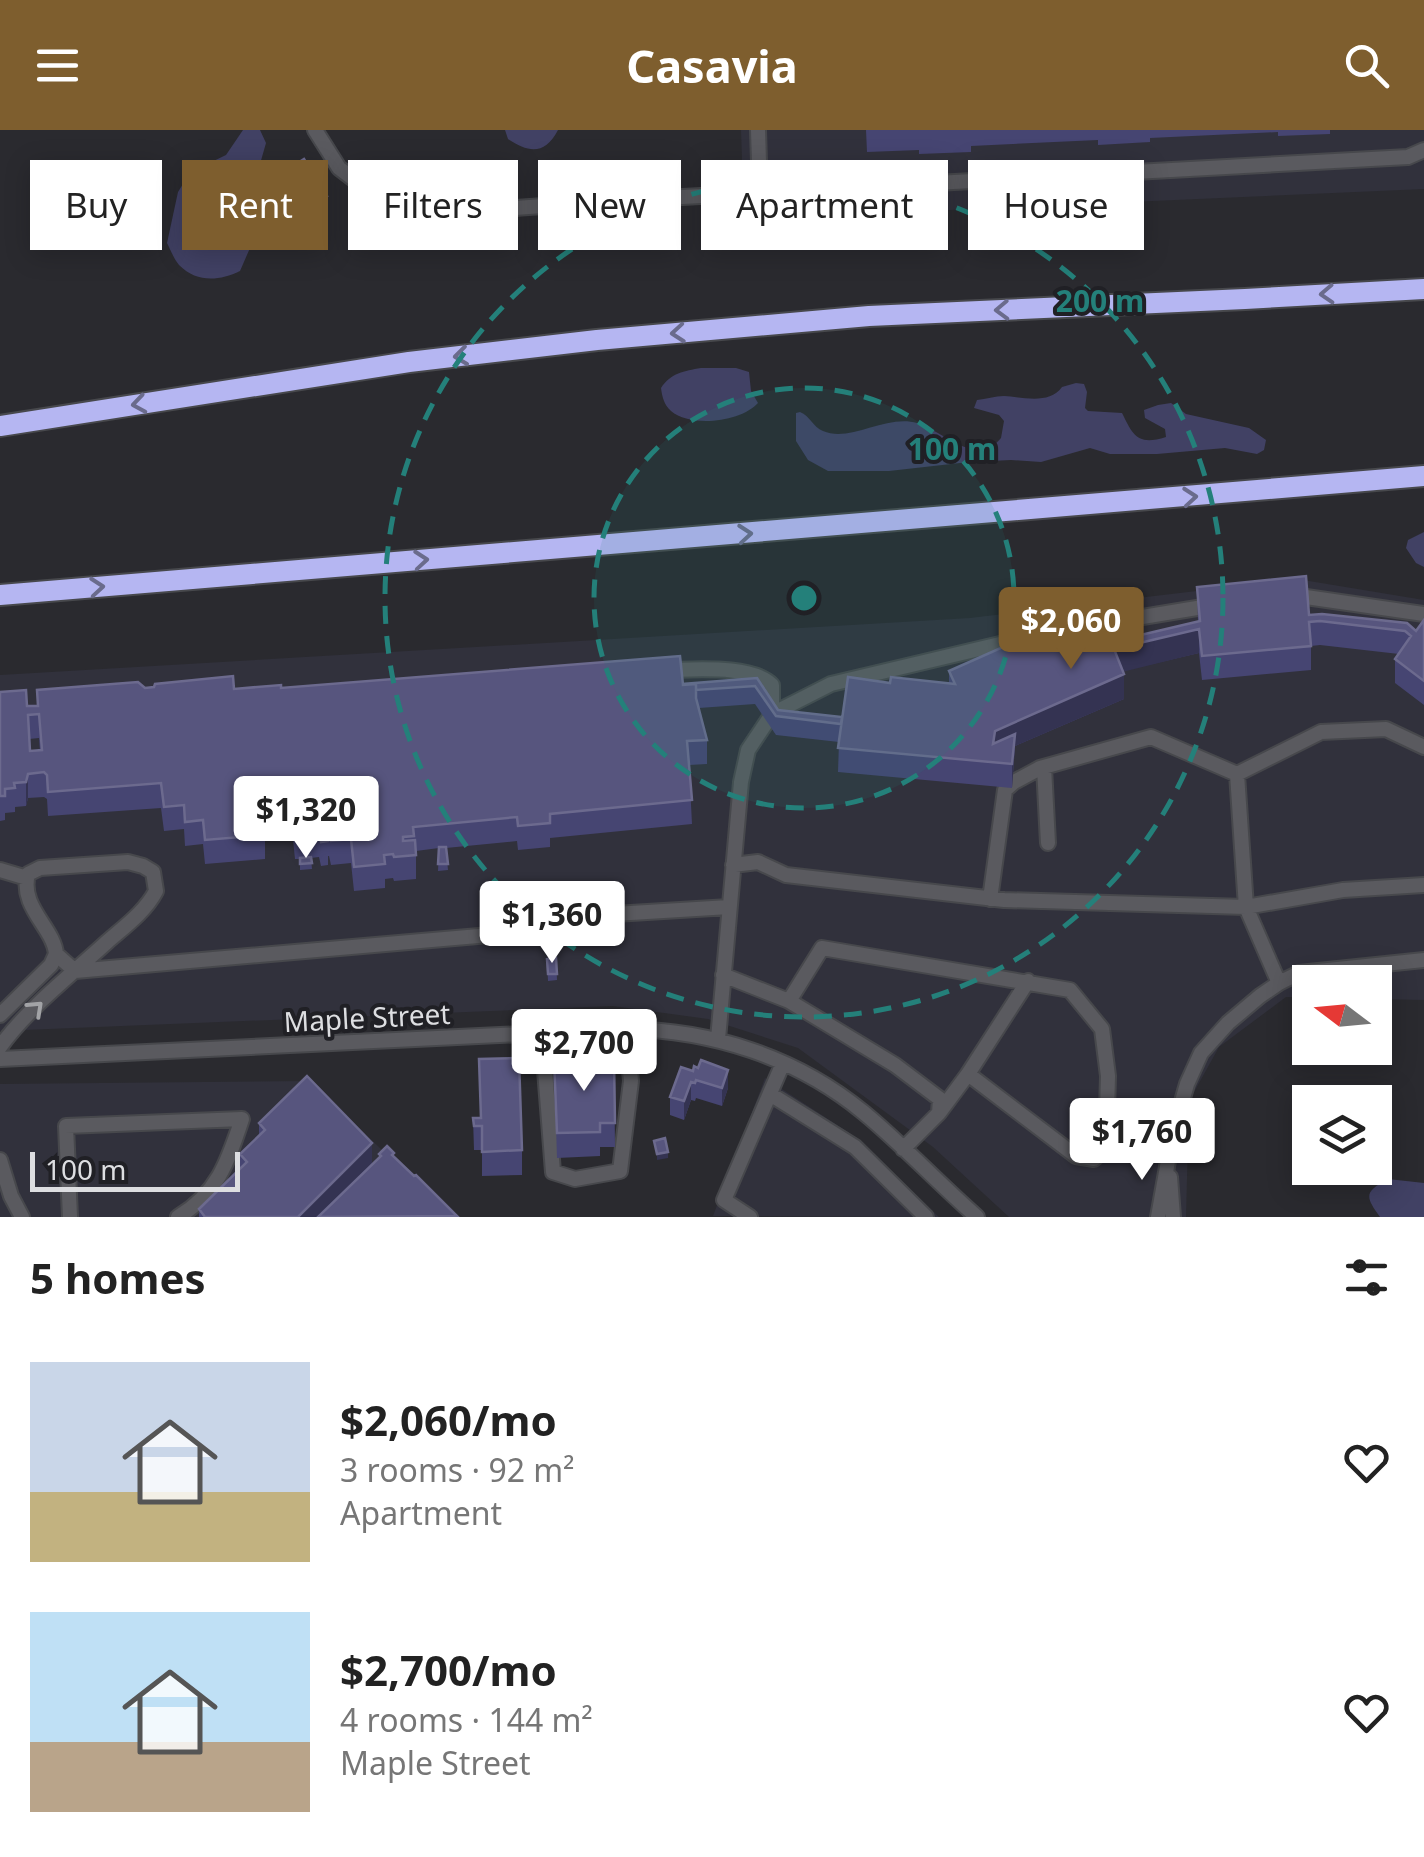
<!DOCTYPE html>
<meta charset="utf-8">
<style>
:root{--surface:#fff;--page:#f6f6f6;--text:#222;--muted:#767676;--accent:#7e5e2e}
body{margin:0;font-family:"Noto Sans",sans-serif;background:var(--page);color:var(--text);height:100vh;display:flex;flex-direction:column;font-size:38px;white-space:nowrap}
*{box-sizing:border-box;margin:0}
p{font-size:32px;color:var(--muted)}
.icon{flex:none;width:55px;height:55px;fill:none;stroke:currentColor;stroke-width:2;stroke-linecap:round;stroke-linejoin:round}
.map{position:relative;height:1087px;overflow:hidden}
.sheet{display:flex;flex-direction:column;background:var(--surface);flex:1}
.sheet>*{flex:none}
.banner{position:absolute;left:30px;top:30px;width:1365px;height:90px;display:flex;gap:20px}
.needle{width:65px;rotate:286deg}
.fabs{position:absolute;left:1292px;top:835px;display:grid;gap:20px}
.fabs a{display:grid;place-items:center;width:100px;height:100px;border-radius:0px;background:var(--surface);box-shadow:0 5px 25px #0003;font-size:50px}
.scale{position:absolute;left:30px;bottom:25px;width:210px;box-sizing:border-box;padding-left:10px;border:5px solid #dddee1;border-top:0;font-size:28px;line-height:35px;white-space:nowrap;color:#dddee1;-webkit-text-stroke:8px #202025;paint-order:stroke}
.price{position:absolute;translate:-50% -85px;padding:0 22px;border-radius:10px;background:#fff;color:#222;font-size:32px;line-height:65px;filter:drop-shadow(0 2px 5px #0008)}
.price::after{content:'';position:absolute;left:50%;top:60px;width:30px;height:22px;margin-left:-15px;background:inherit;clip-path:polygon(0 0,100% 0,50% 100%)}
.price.on{background:var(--accent);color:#fff}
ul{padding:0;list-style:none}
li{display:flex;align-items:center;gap:30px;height:250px;padding:0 30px}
li span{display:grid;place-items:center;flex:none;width:280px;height:200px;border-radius:0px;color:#555}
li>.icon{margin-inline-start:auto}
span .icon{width:120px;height:120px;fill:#fffc;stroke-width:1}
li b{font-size:42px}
h2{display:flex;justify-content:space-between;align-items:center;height:120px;padding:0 30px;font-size:42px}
.tag{padding:0 35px;border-radius:0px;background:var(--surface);box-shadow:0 5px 25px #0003;font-size:35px;line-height:90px}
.tag.on{background:var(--accent);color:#fff}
header{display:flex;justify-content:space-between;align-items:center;height:130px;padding:0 30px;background:var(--accent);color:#fff;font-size:45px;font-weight:700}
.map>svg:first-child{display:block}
.built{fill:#31313c}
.green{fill:#414164}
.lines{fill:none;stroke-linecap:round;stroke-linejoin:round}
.minor-casing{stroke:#47484c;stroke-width:18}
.highway-casing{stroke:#47484c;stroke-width:24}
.minor{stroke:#5a5a5f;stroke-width:14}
.highway{stroke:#b5b6f2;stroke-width:20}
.wall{fill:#464572;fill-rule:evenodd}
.shaded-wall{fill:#343352}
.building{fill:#57557e;stroke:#6c6a8e;stroke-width:2.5;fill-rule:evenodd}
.oneway{stroke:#6a6b8c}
.oneway2{stroke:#a2a3a6}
.ring{fill:none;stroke:#24807a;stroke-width:5;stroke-dasharray:18 12}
.labels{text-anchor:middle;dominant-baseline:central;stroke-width:8;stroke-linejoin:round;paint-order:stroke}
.street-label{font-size:28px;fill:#dddee1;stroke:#202025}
.centre{fill:#24807a;stroke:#202025;stroke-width:5}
.ring-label{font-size:30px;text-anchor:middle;font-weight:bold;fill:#24807a;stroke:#202025;stroke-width:8;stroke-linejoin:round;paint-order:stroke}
</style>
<header><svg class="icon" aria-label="menu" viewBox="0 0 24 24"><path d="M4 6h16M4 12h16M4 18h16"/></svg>Casavia<svg class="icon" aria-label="search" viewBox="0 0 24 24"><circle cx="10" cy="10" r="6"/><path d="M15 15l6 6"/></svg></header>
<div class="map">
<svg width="1424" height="1087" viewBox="0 0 1424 1087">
<rect width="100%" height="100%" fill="#2a2a2f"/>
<path class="built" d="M 741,0 L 1424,0 L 1424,59 L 744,89 Z
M 1297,449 L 1424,470 L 1424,870 L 1375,869 L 1375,852 L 1310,852 L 1310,867 L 1286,867 L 1219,917 L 1189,971 L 1186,1087 L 1009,1087 L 933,1017 L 798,918 L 708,889 L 613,876 L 0,901 L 0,545 L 970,488 Z
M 765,948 L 857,1008 L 939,1087 L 713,1086 Z
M 309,951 L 453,1087 L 0,1087 L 0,954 Z"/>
<path class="green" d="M 243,0 L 260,0 L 266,13 L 258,41 L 265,63 L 260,95 L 240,141 C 219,151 197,153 179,135 C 174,129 170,119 167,113 L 178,62 L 183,54 L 195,40 L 226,25 Z
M 505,0 L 558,0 C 545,25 529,23 508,9 Z
M 701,238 L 736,238 L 749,242 L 751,261 L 758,273 C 741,292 691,298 671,281 C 664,275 662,266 661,258 C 671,243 684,241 701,238 Z
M 1076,253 L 1084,254 L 1087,262 L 1085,278 L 1088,281 L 1122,283 C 1133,305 1137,316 1166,307 L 1165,299 L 1145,288 L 1144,280 L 1158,275 L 1171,273 L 1186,284 L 1249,298 L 1266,310 L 1264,320 L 1257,324 L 1225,318 L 1157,324 L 1110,324 L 1090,318 L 1041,332 L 1011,330 L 969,332 L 889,341 L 828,341 L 808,330 L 796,311 L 796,283 L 800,282 C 810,286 813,297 823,301 C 850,313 886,284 917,293 C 945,302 976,338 1001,308 L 1004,291 L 999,285 L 974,278 L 977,270 C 986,269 995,266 1004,266 C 1023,267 1049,275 1062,257 Z
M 1424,402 L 1424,437 L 1416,433 L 1406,418 L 1408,410 Z
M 1388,1049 L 1424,1053 L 1424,1087 L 1380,1087 C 1365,1066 1364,1062 1388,1049 Z"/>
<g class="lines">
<defs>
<path id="minor" d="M 315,0 L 339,38 L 402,86 L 628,70 L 1408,27 L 1424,20
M 758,0 L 760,63
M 1291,468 L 1306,467 L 1424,484
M 1088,496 L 1215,475
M 663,540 C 693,540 751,534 772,555 L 772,584
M 1044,637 L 1048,713
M 1237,644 L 1321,602 L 1386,599 L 1424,617
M 733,735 L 758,732 L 786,745 L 1004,770 L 1246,777 L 1237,644 L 1151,607 L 1040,638 L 1014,652 L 1005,660 L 990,769
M 0,740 L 27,748
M 723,845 L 789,871 L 895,935 L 940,969 L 939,983 L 903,1019
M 1279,853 L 1246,777 L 1343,760 L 1424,755
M 789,871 L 822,818 L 1070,860 L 1102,899 L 1108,946 L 1106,1017 L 1094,1029 L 1076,1026 L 968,944 L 939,983
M 0,885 L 51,835 L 56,824
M 548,903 L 545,940 L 553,1042 L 575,1049 L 620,1041 L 631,951 L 626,899
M 718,909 L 741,652 L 748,620 L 772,584 L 831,554 L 1038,505
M 0,917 C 27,879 72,844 107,812 C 124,797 145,782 156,761 L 153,742 L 143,736 L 128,732 L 40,738 L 28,744 C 19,777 54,798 56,824 L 75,841 L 537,801 L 549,788 L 729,777
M 0,929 L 626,899 C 711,900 796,927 863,982 C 902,1014 938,1053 977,1087
M 968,944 L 1028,851
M 770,964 L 855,1017 L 926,1087
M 0,1030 L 11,1066 L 22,1087
M 1170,1047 L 1173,1087
M 70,1087 L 66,996 L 242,989 C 228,1031 218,1063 178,1087
M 750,1087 L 724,1070 L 783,933
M 1158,1087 L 1173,1003 L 1187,954 L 1201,923 L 1228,893 L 1260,866 L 1279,853 L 1299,843 L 1424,830"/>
<path id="highway" d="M 0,296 L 409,232 L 597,210 L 869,186 L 1245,169 L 1424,159
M 0,465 L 1424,346"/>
</defs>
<use href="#minor" class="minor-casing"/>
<use href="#highway" class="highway-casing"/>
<use href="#minor" class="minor"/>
<use href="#highway" class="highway"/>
</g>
<path class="wall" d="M 866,0 L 1330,0 L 1330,4 L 1278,6 L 1278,2 L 1150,8 L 1150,12 L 1098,15 L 1098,10 L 971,16 L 971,22 L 919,24 L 919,20 L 867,22 Z
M 276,47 L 327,84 L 298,102 L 276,65 Z
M 1197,457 L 1309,485 L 1416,501 L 1424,490 L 1424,575 L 1395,553 L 1395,529 L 1399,524 L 1320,515 L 1311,516 L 1311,540 L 1202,550 L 1199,523 L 1122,541 L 1124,569 L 1015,616 L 1012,658 L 838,642 L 839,612 L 776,605 L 755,574 L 699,578 L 707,610 L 707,634 L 689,635 L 692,694 L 550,708 L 550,717 L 518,720 L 517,711 L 446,718 L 448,740 L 438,741 L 439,718 L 416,721 L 416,749 L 394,751 L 393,748 L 385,749 L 385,758 L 354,761 L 351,733 L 331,735 L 329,726 L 328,726 L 328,735 L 321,736 L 319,727 L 311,728 L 312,739 L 300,740 L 300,729 L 295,729 L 292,700 L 265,703 L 265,729 L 205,734 L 203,714 L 185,716 L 184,699 L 164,701 L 161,678 L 48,686 L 47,669 L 44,667 L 28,668 L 26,676 L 15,677 L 15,682 L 5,683 L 5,690 L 0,691 L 0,562 L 27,576 L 37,576 L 37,560 L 683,554 L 757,548 L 778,580 L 842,587 L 890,553 L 949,554 L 949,541 L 1111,512 L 1198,492 ZM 39,608 L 40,621 L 30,621 L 29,609 Z
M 556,828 L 557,850 L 548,851 L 547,829 Z
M 614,928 L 615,1017 L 600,1017 L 600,1026 L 557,1028 L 554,929 Z
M 681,937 L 728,958 L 722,976 L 696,968 L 695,971 L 691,970 L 684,990 L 670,985 L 670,967 Z
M 473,988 L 522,1020 L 522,1045 L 482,1046 L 482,1020 L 474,1020 Z
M 259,993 L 372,1034 L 379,1028 L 379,1024 L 394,1027 L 457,1087 L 199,1087 L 199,1079 L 240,1039 L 240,1024 L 259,1006 Z"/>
<path class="shaded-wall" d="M 327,66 L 327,84 L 298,102 L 298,84 Z
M 1199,499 L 1199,523 L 1114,544 L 1114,519 Z
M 1124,544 L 1124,569 L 1015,616 L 1012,658 L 1012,634 L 993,614 L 995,601 Z
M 28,644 L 28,668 L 26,676 L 26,652 Z
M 728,940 L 728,958 L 722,976 L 722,958 Z
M 691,952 L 691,970 L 684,990 L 684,971 Z
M 372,1013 L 372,1037 L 321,1087 L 297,1087 Z
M 668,1022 L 668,1028 L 657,1030 L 657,1024 Z"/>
<path class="building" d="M 304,29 L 327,66 L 298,84 L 276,47 Z
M 1306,446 L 1309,485 L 1322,484 L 1407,493 L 1416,501 L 1424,490 L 1424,551 L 1395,529 L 1411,506 L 1405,501 L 1320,491 L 1309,492 L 1311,516 L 1202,526 L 1199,499 L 1114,519 L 1124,544 L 995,601 L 993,614 L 1015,604 L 1012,634 L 838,618 L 848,547 L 890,553 L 891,547 L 955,554 L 949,541 L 1095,476 L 1111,512 L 1200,491 L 1197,457 Z
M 680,526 L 683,555 L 696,554 L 696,568 L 707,610 L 687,611 L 692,670 L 550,684 L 550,693 L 518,696 L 517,687 L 413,697 L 414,706 L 403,707 L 403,711 L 415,710 L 416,725 L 394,727 L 393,724 L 384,725 L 385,734 L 354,737 L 351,709 L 331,711 L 329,702 L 326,702 L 328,711 L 321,712 L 319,703 L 295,705 L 292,676 L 262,679 L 265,705 L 205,710 L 203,690 L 185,692 L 184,675 L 164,677 L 161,653 L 48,662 L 47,645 L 44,642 L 28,644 L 26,652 L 14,653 L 15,658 L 5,659 L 5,666 L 0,666 L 0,562 L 26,560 L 27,576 L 38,576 L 37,560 L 138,552 L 145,558 L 154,557 L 155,554 L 233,546 L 234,559 L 281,555 L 281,558 ZM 39,584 L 42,620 L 30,621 L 28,585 Z
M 757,548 L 778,580 L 842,587 L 841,594 L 776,586 L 755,556 L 696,560 L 696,554 L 683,555 L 683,554 Z
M 439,717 L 446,717 L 448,734 L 438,734 Z
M 311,727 L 312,733 L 300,734 L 300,728 Z
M 556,828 L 557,844 L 548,844 L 547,829 Z
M 519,928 L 522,1020 L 482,1022 L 482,996 L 474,996 L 473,988 L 481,988 L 479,929 Z
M 614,928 L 615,993 L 600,993 L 600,1002 L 557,1003 L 554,929 Z
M 701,930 L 728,940 L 722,958 L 696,950 L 695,953 L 691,952 L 684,971 L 670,967 L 681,937 L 693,941 L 694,936 L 698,938 Z
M 307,946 L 372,1013 L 298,1087 L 205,1087 L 199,1079 L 247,1032 L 240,1024 L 265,1000 L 259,993 Z
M 665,1008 L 668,1022 L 657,1024 L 654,1011 Z
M 387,1016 L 394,1023 L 392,1025 L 414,1046 L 416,1045 L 457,1086 L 318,1087 L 381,1026 L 379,1024 Z"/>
<defs><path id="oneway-chevron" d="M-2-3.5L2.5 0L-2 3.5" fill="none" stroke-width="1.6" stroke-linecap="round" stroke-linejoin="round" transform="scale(2.5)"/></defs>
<g class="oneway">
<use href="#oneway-chevron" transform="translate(1327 164) rotate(177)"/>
<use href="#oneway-chevron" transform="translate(1002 180) rotate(178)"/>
<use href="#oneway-chevron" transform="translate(678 203) rotate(175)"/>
<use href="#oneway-chevron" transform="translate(461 226) rotate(173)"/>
<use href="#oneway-chevron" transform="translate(139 274) rotate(171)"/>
<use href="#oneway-chevron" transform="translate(1190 367) rotate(-5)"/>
<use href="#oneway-chevron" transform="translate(745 404) rotate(-5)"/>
<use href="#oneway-chevron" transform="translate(421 430) rotate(-5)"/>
<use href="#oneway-chevron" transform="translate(97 457) rotate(-5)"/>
</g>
<use class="oneway2" href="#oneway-chevron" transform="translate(36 878) rotate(-43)"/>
<circle cx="804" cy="468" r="210" fill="#24807a" fill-opacity=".12"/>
<g class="ring">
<circle cx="804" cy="468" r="210"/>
<circle cx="804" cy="468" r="419"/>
</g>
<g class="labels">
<g class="street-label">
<text transform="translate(367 887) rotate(-3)">Maple Street</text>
</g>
</g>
<circle cx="804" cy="468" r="15" class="centre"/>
<g class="ring-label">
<text x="1100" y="182">200 m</text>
<text x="952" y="330">100 m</text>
</g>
</svg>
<div class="fabs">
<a><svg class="needle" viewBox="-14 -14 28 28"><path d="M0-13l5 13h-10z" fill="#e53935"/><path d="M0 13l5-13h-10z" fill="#767676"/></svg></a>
<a><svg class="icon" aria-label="layers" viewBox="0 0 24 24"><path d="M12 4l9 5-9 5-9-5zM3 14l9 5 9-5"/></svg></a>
</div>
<div class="scale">100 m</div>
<b class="price on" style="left:1071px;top:542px">$2,060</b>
<b class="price" style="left:306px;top:731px">$1,320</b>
<b class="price" style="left:552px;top:836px">$1,360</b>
<b class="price" style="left:584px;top:964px">$2,700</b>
<b class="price" style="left:1142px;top:1053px">$1,760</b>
<div class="banner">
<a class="tag">Buy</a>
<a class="tag on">Rent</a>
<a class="tag">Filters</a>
<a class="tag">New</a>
<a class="tag">Apartment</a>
<a class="tag">House</a>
</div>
</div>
<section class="sheet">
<h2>5 homes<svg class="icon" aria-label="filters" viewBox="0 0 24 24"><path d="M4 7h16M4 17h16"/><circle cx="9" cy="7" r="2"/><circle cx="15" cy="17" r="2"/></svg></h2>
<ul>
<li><span style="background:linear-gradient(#c9d6e8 65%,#c2b280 0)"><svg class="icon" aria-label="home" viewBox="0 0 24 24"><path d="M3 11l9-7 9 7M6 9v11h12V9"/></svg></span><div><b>$2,060/mo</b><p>3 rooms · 92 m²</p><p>Apartment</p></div><svg class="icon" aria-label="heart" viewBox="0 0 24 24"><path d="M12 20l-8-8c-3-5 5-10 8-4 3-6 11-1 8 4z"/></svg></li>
<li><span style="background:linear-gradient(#bfe0f5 65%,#b9a48a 0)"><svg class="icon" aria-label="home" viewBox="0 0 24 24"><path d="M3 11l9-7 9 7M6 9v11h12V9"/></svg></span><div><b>$2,700/mo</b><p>4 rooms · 144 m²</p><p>Maple Street</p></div><svg class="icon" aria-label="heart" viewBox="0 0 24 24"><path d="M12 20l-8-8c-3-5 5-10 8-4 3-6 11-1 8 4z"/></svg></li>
</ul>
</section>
